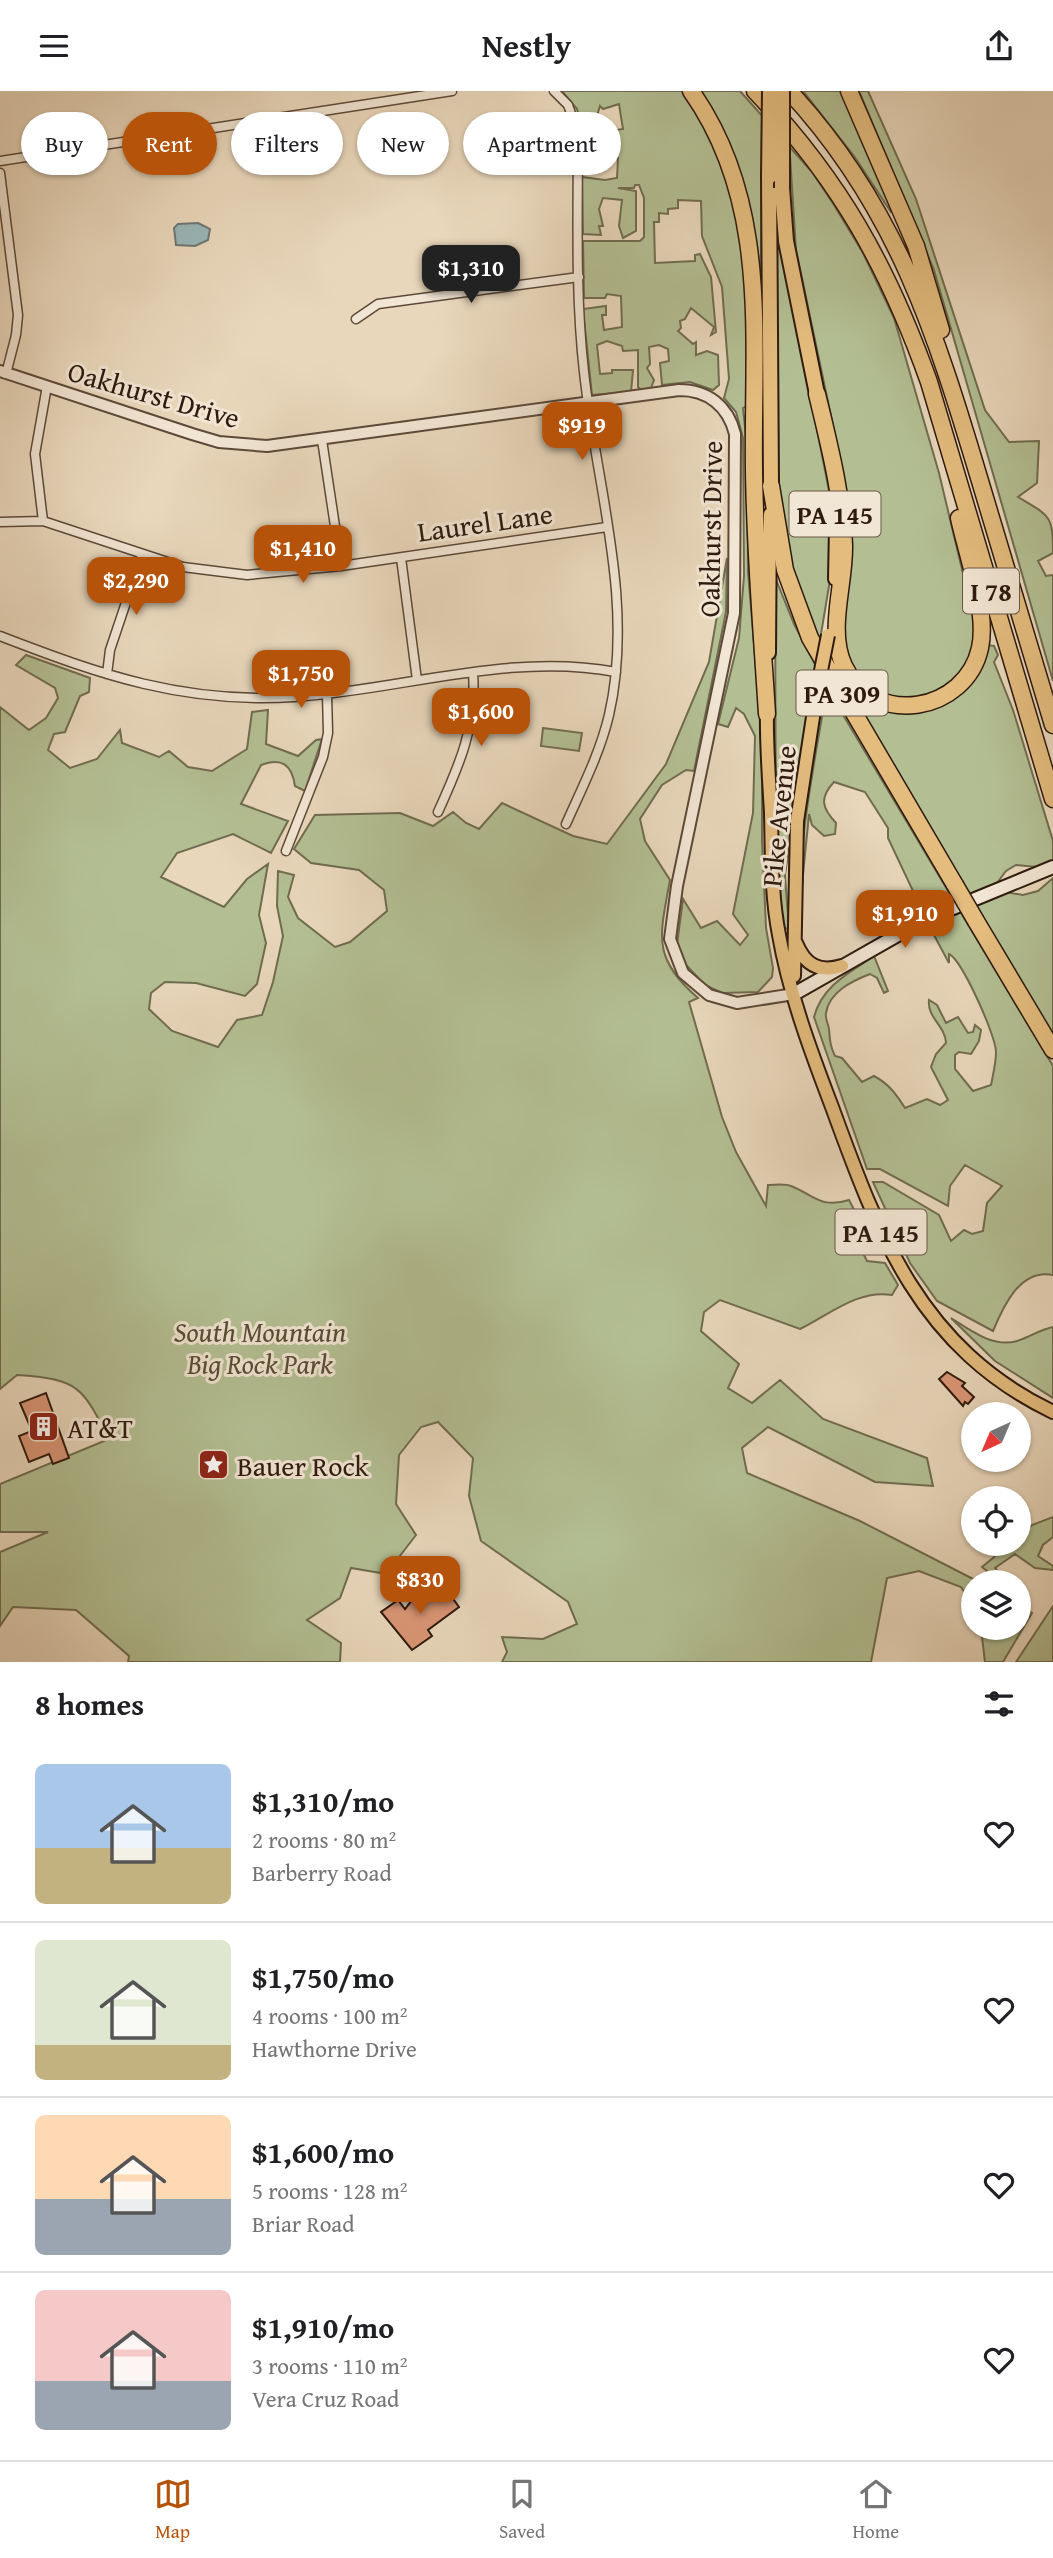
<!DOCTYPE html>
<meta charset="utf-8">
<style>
:root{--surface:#fff;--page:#f6f6f6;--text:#202124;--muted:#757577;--line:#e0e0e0;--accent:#b45309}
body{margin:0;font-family:"Gentium Book Plus",serif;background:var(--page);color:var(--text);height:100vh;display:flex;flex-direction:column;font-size:26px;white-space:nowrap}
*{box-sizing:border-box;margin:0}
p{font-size:23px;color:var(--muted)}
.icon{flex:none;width:38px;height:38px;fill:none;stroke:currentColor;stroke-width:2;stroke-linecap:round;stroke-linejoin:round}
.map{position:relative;height:1571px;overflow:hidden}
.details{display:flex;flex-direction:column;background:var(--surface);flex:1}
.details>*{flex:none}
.hud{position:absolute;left:21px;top:21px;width:700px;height:63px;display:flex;gap:14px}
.needle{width:46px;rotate:224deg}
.fabs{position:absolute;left:961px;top:1311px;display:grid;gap:14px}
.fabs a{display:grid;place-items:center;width:70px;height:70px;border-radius:50%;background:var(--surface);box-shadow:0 2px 5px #0004;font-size:35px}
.price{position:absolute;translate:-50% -60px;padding:0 16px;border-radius:14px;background:var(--accent);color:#fff;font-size:23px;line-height:46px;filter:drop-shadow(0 2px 4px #0008)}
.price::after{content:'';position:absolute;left:50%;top:42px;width:21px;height:16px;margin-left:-10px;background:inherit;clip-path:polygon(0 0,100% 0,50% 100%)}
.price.current{background:#222;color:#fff}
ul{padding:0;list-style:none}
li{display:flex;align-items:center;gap:21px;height:175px;padding:0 35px}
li+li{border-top:2px solid var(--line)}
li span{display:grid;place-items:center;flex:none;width:196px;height:140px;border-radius:10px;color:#555}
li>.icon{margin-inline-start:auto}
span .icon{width:84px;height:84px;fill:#fffc;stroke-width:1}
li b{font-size:30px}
h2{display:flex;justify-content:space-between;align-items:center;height:84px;padding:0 35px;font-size:30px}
.chip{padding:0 24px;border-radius:32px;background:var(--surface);box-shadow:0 2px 5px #0004;font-size:24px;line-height:63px}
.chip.current{background:var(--accent);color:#fff}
header{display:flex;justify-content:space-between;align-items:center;height:91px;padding:0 35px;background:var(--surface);font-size:32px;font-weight:700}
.menu{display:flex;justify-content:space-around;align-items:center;height:98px;border-top:2px solid var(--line);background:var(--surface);font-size:19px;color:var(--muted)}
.menu a{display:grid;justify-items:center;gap:4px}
.menu .current{color:var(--accent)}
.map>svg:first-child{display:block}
.green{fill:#b3bf93;stroke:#706c50;stroke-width:2}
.water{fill:#9ab7b9;stroke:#6f7875;stroke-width:2}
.building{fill:#db9777;stroke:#2e1a0e;stroke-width:2}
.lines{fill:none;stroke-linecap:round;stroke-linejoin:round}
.minor-casing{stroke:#5d4939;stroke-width:11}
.tertiary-casing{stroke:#5d4939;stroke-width:14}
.secondary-casing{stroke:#2e1a0e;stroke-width:16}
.primary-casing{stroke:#2e1a0e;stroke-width:16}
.trunk-casing{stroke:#2e1a0e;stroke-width:18}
.motorway-casing{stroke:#2e1a0e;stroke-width:19}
.minor{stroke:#f1e5d3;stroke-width:8}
.tertiary{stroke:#f1e5d3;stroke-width:10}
.secondary{stroke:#f1e5d3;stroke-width:12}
.primary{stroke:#e4bc7e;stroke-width:12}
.trunk{stroke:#e4bc7e;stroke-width:14}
.motorway{stroke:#e4bc7e;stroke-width:16}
.primary-bridge-casing{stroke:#2e1a0e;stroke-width:16;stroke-linecap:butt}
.trunk-bridge-casing{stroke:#2e1a0e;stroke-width:18;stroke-linecap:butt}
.motorway-bridge-casing{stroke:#2e1a0e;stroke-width:19;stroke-linecap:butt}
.primary-bridge{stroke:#e4bc7e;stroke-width:12}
.trunk-bridge{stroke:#e4bc7e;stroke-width:14}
.motorway-bridge{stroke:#e4bc7e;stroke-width:16}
.labels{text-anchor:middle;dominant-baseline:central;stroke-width:6;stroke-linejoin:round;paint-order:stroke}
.shield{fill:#f1e5d3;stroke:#685749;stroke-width:2}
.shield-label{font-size:26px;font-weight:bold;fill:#2e1a0e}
.street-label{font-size:28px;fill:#2e1a0e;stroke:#f1e5d3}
.park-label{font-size:28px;font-style:italic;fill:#564c36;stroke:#f1e5d3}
.poi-label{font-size:28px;fill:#2e1a0e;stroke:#f1e5d3;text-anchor:start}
</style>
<header><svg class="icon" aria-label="menu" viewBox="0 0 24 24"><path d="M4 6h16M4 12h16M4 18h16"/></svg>Nestly<svg class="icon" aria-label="share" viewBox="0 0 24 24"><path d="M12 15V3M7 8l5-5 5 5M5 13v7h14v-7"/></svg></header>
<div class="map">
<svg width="1053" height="1571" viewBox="0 0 1053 1571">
<rect width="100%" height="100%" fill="#e9d7bb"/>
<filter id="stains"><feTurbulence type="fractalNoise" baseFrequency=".00286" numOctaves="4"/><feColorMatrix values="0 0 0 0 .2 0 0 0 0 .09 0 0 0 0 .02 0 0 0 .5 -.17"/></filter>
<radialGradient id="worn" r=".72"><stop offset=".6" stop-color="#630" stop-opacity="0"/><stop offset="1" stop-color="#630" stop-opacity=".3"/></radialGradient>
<path class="green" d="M 562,0 L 683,0 L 718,60 L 746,160 L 749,314 L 743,317 L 747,356 L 748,481 L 762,648 L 762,749 L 766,837 L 773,877 L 772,886 L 758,901 L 722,902 L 705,894 L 686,874 L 677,853 L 683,808 L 701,837 L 717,830 L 740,854 L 748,844 L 733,823 L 753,722 L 755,645 L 744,623 L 736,617 L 728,636 L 718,633 L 739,547 L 744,485 L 743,347 L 736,321 L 724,307 L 729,288 L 722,196 L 702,145 L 701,110 L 678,109 L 678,117 L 668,118 L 668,123 L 659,122 L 659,131 L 654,131 L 655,172 L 695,170 L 695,164 L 700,163 L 711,186 L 716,241 L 711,244 L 714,236 L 691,217 L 685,228 L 680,230 L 681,237 L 678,240 L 693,253 L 696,251 L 696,264 L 707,260 L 718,264 L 719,294 L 713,299 L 690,291 L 662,294 L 660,272 L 669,270 L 668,258 L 659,254 L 649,256 L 650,273 L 647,277 L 654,289 L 651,297 L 641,299 L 638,296 L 638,259 L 623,260 L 622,255 L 607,250 L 597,254 L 600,283 L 612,282 L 612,279 L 633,279 L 631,301 L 592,304 L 583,218 L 606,215 L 606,224 L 602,224 L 604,239 L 622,236 L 621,205 L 607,203 L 605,207 L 584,207 L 583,150 L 640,150 L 644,146 L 644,107 L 639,94 L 635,94 L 634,97 L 618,97 L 636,100 L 636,140 L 623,147 L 619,135 L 622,109 L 603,107 L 599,118 L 603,135 L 599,135 L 601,144 L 583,143 L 582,86 L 605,89 L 617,87 L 618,67 L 609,66 L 601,79 L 583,79 L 583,49 L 617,45 L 616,39 L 623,38 L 619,13 L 603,18 L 600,15 L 596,28 L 604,40 L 583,42 L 577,18 Z
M 698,0 L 740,0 L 812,81 L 834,114 L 863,162 L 894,227 L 939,382 L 975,533 L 970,573 L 947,600 L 905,610 L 874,601 L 855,582 L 845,562 L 844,532 L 849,466 L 842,377 L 796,159 L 790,65 L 762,34 L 761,192 C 756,112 733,70 698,0 Z
M 803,0 L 842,0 L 894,119 L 891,121 L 854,65 Z
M 859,0 L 868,0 L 916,108 L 985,319 L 1009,351 L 1039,350 L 1037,392 L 1018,406 C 1050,425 1053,424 1053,462 L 1038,470 L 1046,485 L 1053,484 L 1053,590 L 934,179 Z
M 776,130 L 831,410 L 832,477 L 821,543 L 853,597 L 867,610 L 885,619 L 908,623 L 933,618 L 965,599 L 979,578 L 987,554 L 994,555 L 998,564 L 994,571 L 1013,619 L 1053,750 L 1053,770 L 1037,776 L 1016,774 L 1006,780 L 997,792 L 926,822 L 921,817 L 888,747 L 888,737 L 865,701 L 834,691 C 819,707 822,717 836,732 L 835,743 L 824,745 L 812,734 L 809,723 C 807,749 795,838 803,856 C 809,868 819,870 830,872 C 819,874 809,870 803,860 C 784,823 819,645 827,597 L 951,805 L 967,798 L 910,708 L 816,546 L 794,491 L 778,403 Z
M 727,467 L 726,521 L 694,680 L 686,679 L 662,694 L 640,728 L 645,750 L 670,789 C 660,845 651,866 698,907 L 689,911 L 722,1026 L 736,1061 L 766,1115 L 768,1094 C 775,1094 784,1092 791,1095 C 814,1104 821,1118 849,1109 L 865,1140 L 856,1148 L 867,1170 L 885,1172 L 898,1194 L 892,1204 C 858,1198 829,1224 800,1238 L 720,1209 L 704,1221 L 701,1240 L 739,1273 L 728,1297 L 752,1312 L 780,1289 L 823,1328 L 927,1367 L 933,1395 L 875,1391 L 768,1336 L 742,1357 L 747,1382 L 860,1430 L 979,1491 L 973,1491 L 973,1515 L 961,1496 L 919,1480 L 887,1487 L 871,1571 L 502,1571 L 507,1561 L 502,1546 L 543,1548 L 577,1533 L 568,1511 L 481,1450 L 469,1405 L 473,1367 L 438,1331 L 421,1336 L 399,1364 L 396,1413 L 416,1444 L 386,1483 L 351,1477 L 340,1507 L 307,1529 L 341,1552 L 340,1571 L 128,1571 L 129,1565 L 76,1519 L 13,1516 L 0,1535 L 0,1461 L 48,1441 L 0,1441 L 0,1393 L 109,1348 C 82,1295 78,1288 17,1284 L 0,1298 L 0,616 L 29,639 L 46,627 L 58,607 L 55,597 L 16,574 L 26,564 L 90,587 L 89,601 L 80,605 L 65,641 L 54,643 L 48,659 L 70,677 L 97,668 L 120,639 L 122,652 L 159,666 L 169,660 L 188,676 L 212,680 L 247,658 L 252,621 L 268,619 L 266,653 L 298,665 L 316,649 L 322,648 L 305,700 L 295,695 C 292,674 282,666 261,674 L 241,713 L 288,730 L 271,762 L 233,743 L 177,762 L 161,786 L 224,816 L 247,788 L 268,773 L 259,824 L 266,852 L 257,893 L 245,905 L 196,892 L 165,891 L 151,902 L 149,918 L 172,940 L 218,956 L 237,929 L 262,924 L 273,891 L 283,845 L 277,815 L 278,780 L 294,784 L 288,806 L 298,827 L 335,856 L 350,851 L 387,820 L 384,799 L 359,779 L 311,772 L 294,758 L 315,724 L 400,722 L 433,735 L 453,721 L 466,732 L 479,738 L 502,712 L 573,745 L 607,753 L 666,673 L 709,571 Z
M 775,486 L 794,533 L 816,575 L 785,784 L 789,838 L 784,837 L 776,770 Z
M 543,637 L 582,642 L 579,660 L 541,655 Z
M 1053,787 L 1053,948 L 977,816 L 961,822 L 1053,975 L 1053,1184 C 1020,1177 1003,1216 993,1240 L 937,1210 L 910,1172 L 873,1091 L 883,1091 L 939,1124 L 951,1150 L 964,1139 L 972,1143 L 983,1140 L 987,1112 L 1002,1095 L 965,1074 L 950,1095 L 948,1115 L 880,1078 L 867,1078 L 814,926 C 822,895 849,882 874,865 L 888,900 L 884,902 L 877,887 L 870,883 C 852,890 829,901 826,922 C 825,928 828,932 829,938 C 830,949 830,955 835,965 L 842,967 L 862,991 L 874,985 C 889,993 896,1003 905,1017 L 927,1008 L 940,1014 L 948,1009 L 931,976 L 936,963 L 946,952 C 945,934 927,927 929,909 L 937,914 L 946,932 L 958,926 L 968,942 L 973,941 L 975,934 L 981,939 L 979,950 L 971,963 L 959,961 L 955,964 L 955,978 L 973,1000 L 991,994 C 993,984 996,972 996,961 C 996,945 962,869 949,863 L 949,872 L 928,833 L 1005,801 L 1023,804 L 1038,800 Z
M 951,1227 C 970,1239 993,1257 1017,1250 C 1030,1246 1039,1239 1053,1236 L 1053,1307 L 995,1270 Z
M 1053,1426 L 1053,1446 L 1043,1454 L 1038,1465 L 1053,1475 L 1053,1479 L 1035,1477 L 1015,1463 L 995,1477 L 1004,1487 L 1001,1491 L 982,1476 L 1010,1453 L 1018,1452 L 1019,1445 L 1032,1434 Z
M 1019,1514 L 1032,1522 L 1003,1571 L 985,1571 L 981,1537 L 1018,1536 Z
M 1053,1515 L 1053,1571 L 1016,1571 Z"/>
<path class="water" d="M 198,132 L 210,138 L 208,149 L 195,155 L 176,154 L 174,137 L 178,133 Z"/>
<path class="building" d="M 947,1281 L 965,1292 L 962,1295 L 974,1306 L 968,1313 L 965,1311 L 963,1315 L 939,1288 Z
M 46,1302 L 69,1367 L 53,1373 L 49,1363 L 29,1371 L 19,1345 L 32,1340 L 20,1312 Z
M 443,1494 L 459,1516 L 428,1539 L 432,1545 L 412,1559 L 381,1521 L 398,1509 L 405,1518 L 415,1505 L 423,1501 L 426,1506 Z"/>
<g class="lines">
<defs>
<path id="minor" d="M 554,0 L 568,14 L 578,42 C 578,121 575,202 584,281 C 596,394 635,511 609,624 C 600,662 582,697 566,733
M 0,70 L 452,0
M 0,82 L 18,224 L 16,244 L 6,283
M 356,228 L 378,213 L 579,186
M 322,349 L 341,475
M 43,430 L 35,363 L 47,295
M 0,431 L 43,430 L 183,476 L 247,484 L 341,475 L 607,436
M 401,467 L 417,589
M 0,545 C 101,584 184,613 294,606 C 401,599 509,561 616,581
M 107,583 L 110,559 L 142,464
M 438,721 C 459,675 477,634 473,582
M 286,760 L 323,666 L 328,642 L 327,603"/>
<path id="tertiary" d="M 0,280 L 192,343 L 219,351 L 267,355 L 679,299 C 708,299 728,315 735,343 L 734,522 L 677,795 L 670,848 L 683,882 L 709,904 L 737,912 L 794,903"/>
<path id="secondary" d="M 794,903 L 924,829 L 1053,776"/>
<path id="primary" d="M 835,488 L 836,436
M 769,562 L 770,423
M 767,615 C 766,651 769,687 771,722 C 772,763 771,803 779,844 C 789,902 811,961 832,1016 C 879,1145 920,1257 1053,1321
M 796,852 C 805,874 819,882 842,875
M 794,885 L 797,730 L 817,600"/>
<path id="trunk" d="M 769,86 L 771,395
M 782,97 L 786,150 L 817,303"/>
<path id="motorway" d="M 691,0 C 771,113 752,249 754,380 C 755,461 762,542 767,623
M 755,0 C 840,89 888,176 929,291 L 1053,708
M 789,0 C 897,116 936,243 980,390 C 1004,472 1029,553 1053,634
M 849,0 L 916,155 L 941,239
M 817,303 C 829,353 842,403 844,454 C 845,493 827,539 844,575 C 874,638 966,621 980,557 C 988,521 967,464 959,427
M 771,395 L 785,479 L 810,547 L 955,794
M 976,830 L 1053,959"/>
</defs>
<use href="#minor" class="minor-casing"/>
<use href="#tertiary" class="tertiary-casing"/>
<use href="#secondary" class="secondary-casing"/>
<use href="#primary" class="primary-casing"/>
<use href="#trunk" class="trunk-casing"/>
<use href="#motorway" class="motorway-casing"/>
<use href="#minor" class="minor"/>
<use href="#tertiary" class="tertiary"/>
<use href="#secondary" class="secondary"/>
<use href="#primary" class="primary"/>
<use href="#trunk" class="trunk"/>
<use href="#motorway" class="motorway"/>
<defs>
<path id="primary-bridge" d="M 817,600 L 828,544"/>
<path id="trunk-bridge" d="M 782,0 L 782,97
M 769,86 L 770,0"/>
<path id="motorway-bridge" d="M 955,794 L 976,830"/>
</defs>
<use href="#primary-bridge" class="primary-bridge-casing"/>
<use href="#trunk-bridge" class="trunk-bridge-casing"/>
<use href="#motorway-bridge" class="motorway-bridge-casing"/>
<use href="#primary-bridge" class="primary-bridge"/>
<use href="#trunk-bridge" class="trunk-bridge"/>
<use href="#motorway-bridge" class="motorway-bridge"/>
</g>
<defs>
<symbol id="building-square" viewBox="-11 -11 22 22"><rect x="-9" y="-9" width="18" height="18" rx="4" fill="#8f2418" stroke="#f1e5d3"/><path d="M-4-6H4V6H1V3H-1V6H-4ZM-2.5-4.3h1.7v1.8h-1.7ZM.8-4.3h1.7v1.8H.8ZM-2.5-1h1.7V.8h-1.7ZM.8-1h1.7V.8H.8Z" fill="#fff"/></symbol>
<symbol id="sight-square" viewBox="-11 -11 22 22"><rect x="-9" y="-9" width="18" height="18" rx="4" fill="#8f2418" stroke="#f1e5d3"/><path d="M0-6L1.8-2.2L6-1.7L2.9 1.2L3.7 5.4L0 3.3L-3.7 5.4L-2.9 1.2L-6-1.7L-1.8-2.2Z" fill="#fff"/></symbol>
</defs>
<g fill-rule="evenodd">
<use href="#building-square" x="26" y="1318" width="35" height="35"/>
<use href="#sight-square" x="196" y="1356" width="35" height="35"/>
</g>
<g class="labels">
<g class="shield">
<rect x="789.5" y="400.5" width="91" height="45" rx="5"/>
<rect x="963" y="477.5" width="56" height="45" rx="5"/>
<rect x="796.5" y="579.5" width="91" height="45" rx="5"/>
<rect x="835.5" y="1118.5" width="91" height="45" rx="5"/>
</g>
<g class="shield-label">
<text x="835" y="423">PA 145</text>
<text x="991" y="500">I 78</text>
<text x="842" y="602">PA 309</text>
<text x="881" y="1141">PA 145</text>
</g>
<g class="street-label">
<text transform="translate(154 303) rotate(16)">Oakhurst Drive</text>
<text transform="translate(485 431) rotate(-8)">Laurel Lane</text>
<text transform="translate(710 438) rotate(-89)">Oakhurst Drive</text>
<text transform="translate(778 725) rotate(-84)">Pike Avenue</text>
</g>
<g class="park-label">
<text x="260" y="1240">South Mountain<tspan x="260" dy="32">Big Rock Park</tspan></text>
</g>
<g class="poi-label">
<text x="67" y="1336">AT&amp;T</text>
<text x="237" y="1374">Bauer Rock</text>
</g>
</g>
<rect width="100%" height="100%" filter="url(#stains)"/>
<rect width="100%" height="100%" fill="url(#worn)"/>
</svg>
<div class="fabs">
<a><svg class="needle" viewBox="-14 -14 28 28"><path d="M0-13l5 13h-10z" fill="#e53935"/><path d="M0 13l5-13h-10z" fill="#757577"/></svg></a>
<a><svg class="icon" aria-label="locate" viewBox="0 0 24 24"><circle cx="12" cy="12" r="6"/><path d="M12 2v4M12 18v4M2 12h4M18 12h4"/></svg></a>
<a><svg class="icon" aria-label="layers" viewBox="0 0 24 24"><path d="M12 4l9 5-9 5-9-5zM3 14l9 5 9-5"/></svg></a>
</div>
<b class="price current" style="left:471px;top:214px">$1,310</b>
<b class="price" style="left:582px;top:371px">$919</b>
<b class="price" style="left:303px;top:494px">$1,410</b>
<b class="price" style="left:136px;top:526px">$2,290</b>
<b class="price" style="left:301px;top:619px">$1,750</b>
<b class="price" style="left:481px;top:657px">$1,600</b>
<b class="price" style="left:905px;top:859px">$1,910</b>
<b class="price" style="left:420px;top:1525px">$830</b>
<div class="hud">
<a class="chip">Buy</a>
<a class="chip current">Rent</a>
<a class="chip">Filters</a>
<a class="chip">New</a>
<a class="chip">Apartment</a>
</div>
</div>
<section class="details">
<h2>8 homes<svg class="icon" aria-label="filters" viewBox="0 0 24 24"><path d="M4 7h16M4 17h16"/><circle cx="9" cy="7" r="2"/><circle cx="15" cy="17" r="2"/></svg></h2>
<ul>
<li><span style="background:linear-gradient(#a9c7e8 60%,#c2b280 0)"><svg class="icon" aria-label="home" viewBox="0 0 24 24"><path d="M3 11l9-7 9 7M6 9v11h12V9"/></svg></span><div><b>$1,310/mo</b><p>2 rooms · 80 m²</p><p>Barberry Road</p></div><svg class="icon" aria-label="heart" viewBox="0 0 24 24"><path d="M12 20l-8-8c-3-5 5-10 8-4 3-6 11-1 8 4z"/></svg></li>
<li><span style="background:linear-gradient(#dfe7d0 75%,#c2b280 0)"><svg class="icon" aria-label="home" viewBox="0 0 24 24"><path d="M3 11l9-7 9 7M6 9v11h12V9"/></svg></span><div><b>$1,750/mo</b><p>4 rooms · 100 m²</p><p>Hawthorne Drive</p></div><svg class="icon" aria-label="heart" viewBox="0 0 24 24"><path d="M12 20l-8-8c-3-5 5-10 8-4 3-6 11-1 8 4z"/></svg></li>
<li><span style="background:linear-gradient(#ffd9b3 60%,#9aa5b1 0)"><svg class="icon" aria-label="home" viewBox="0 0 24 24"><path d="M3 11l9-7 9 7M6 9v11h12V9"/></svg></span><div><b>$1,600/mo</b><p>5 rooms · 128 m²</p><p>Briar Road</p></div><svg class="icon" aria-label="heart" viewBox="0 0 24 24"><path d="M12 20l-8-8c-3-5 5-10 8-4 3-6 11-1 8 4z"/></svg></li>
<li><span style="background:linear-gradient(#f6c9c9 65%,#9aa5b1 0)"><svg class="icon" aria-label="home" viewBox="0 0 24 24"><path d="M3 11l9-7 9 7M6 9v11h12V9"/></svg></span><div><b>$1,910/mo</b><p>3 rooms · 110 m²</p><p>Vera Cruz Road</p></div><svg class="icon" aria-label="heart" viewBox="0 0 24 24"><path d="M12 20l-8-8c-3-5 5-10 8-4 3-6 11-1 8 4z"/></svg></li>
</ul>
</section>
<nav class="menu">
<a class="current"><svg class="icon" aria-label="map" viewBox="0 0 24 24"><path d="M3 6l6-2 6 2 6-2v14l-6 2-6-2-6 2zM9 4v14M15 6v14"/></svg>Map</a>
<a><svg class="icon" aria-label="saved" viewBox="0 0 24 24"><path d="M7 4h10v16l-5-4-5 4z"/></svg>Saved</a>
<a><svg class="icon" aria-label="home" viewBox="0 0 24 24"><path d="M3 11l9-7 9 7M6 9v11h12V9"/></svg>Home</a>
</nav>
